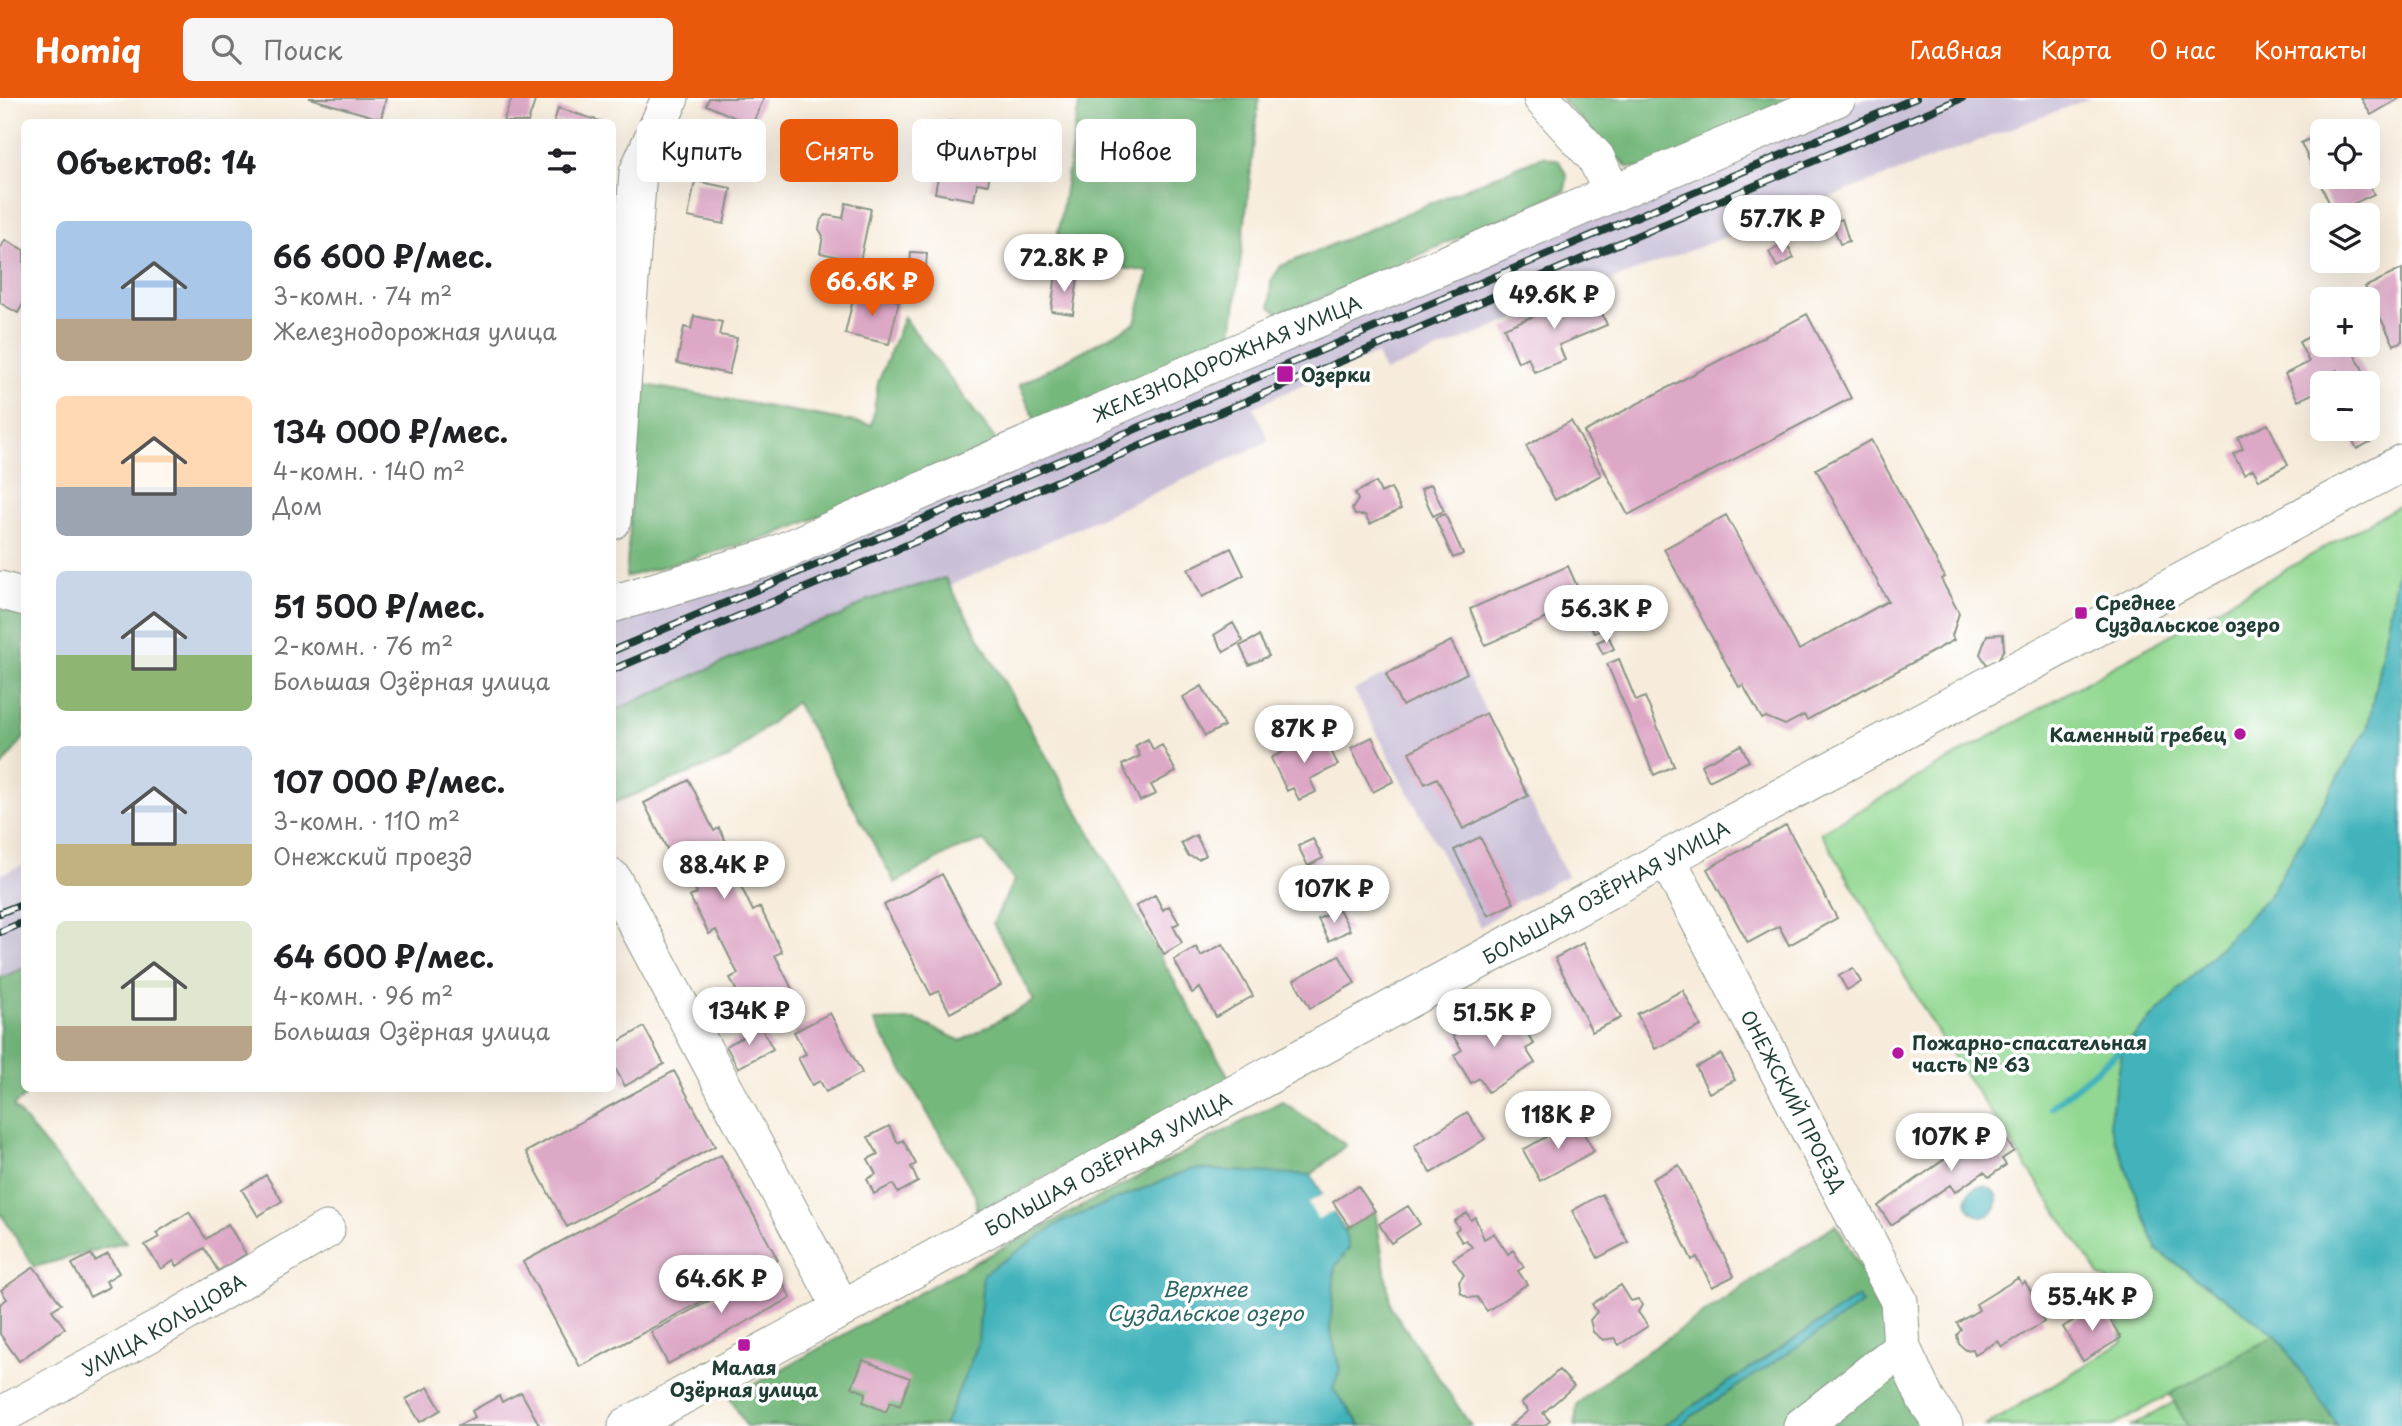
<!DOCTYPE html>
<html lang="ru">
<meta charset="utf-8">
<style>
:root{--surface:#fff;--page:#f6f6f6;--text:#202124;--muted:#757577;--accent:#ea580c}
body{margin:0;font-family:"Playpen Sans",sans-serif;background:var(--page);color:var(--text);height:100vh;display:flex;flex-direction:column;font-size:26px;white-space:nowrap}
*{box-sizing:border-box;margin:0}
p{font-size:23px;color:var(--muted)}
.icon{flex:none;width:38px;height:38px;fill:none;stroke:currentColor;stroke-width:2;stroke-linecap:round;stroke-linejoin:round}
.map{position:relative;flex:1;overflow:hidden}
.details{position:absolute;left:21px;top:21px;width:595px;height:973px;display:flex;flex-direction:column;background:var(--surface);border-radius:10px;box-shadow:0 7px 28px #0002}
.details>*{flex:none}
.top-card{position:absolute;left:637px;top:21px;width:665px;height:63px;display:flex;gap:14px}
.controls{position:absolute;left:2310px;top:21px;display:grid;gap:14px}
.controls a{display:grid;place-items:center;width:70px;height:70px;border-radius:10px;background:var(--surface);box-shadow:0 7px 28px #0002;font-size:35px}
.price{position:absolute;translate:-50% -60px;padding:0 16px;border-radius:24px;background:#fff;color:#222;font-size:23px;line-height:46px;filter:drop-shadow(0 2px 4px #0008)}
.price::after{content:'';position:absolute;left:50%;top:42px;width:21px;height:16px;margin-left:-10px;background:inherit;clip-path:polygon(0 0,100% 0,50% 100%)}
.price.active{background:var(--accent);color:#fff}
ul{padding:0;list-style:none}
li{display:flex;align-items:center;gap:21px;height:175px;padding:0 35px}
li span{display:grid;place-items:center;flex:none;width:196px;height:140px;border-radius:10px;color:#555}
li>.icon{margin-inline-start:auto}
span .icon{width:84px;height:84px;fill:#fffc;stroke-width:1}
li b{font-size:30px}
h2{display:flex;justify-content:space-between;align-items:center;height:84px;padding:0 35px;font-size:30px}
.chip{padding:0 24px;border-radius:10px;background:var(--surface);box-shadow:0 7px 28px #0002;font-size:24px;line-height:63px}
.chip.active{background:var(--accent);color:#fff}
header{display:flex;align-items:center;gap:42px;box-sizing:border-box;height:98px;padding:0 35px;background:var(--accent);color:#fff}
header strong{font-size:33px}
nav{display:flex;gap:38px;margin-inline-start:auto;font-size:24px}
.search{width:490px;height:63px;background:var(--page);display:flex;align-items:center;gap:18px;box-sizing:border-box;padding:0 24px;border-radius:10px;color:var(--muted);font-size:26px}
.map>svg:first-child{display:block}
.industrial{fill:#c9bfd7}
.green{fill:#92d892;stroke:#588a63;stroke-width:2}
.forest{fill:#75b87c;stroke:#4a7a58;stroke-width:2}
.water{fill:#43b3bb;stroke:#317878;stroke-width:2}
.pier{fill:#f7ecdb}
.lines{fill:none;stroke-linecap:round;stroke-linejoin:round}
.stream{stroke:#43b3bb;stroke-width:7}
.building{fill:#dda7c6}
.minor-casing{stroke:#8b9488;stroke-width:39}
.minor{stroke:#fff;stroke-width:37}
.rail-casing{stroke:#1f3d34;stroke-width:8}
.rail{stroke:#fff;stroke-width:5;stroke-dasharray:16;stroke-linecap:butt}
.poi-dot{fill:#b5179e;stroke:#fff;stroke-width:2.5}
.labels{text-anchor:middle;dominant-baseline:central;stroke-width:7;stroke-linejoin:round;paint-order:stroke}
.street-label{font-size:19px;fill:#1f3d34;stroke:#fff}
.poi-label{font-size:19px;font-weight:bold;fill:#1f3d34;stroke:#fff;text-anchor:start}
.water-label{font-size:21px;font-style:italic;fill:#2c6663;stroke:#fff}
</style>
<header>
<strong>Homiq</strong>
<div class="search"><svg class="icon" aria-label="search" viewBox="0 0 24 24"><circle cx="10" cy="10" r="6"/><path d="M15 15l6 6"/></svg>Поиск</div>
<nav><a>Главная</a><a>Карта</a><a>О нас</a><a>Контакты</a></nav>
</header>
<div class="map">
<svg width="2402" height="1328" viewBox="0 0 2402 1328">
<rect width="100%" height="100%" fill="#fff"/>
<filter id="ink" filterUnits="userSpaceOnUse"><feTurbulence type="fractalNoise" baseFrequency=".0143" numOctaves="2"/><feDisplacementMap in="SourceGraphic" scale="14" xChannelSelector="R" yChannelSelector="G"/><feConvolveMatrix kernelMatrix="1 2 1 2 8 2 1 2 1" color-interpolation-filters="sRGB"/></filter>
<filter id="wash" filterUnits="userSpaceOnUse"><feTurbulence type="fractalNoise" baseFrequency=".00686" numOctaves="4" result="noise"/><feDisplacementMap in="SourceGraphic" scale="28" xChannelSelector="R" yChannelSelector="G"/><feGaussianBlur stdDeviation="1.57" result="paint"/><feColorMatrix in="noise" values="0 0 0 0 0 0 0 0 0 0 0 0 0 0 0 0 0 1.4 0 .05"/><feComposite in="paint" operator="in"/></filter>
<g filter="url(#wash)">
<rect width="100%" height="100%" fill="#f7ecdb"/>
<path class="industrial" d="M 1865,0 L 2091,0 L 1594,189 L 1384,274 L 1377,256 L 1282,296 L 1254,309 L 1269,343 L 698,602 L 613,636 L 613,512 L 1229,264 Z
M 1451,543 L 1567,778 L 1514,805 L 1480,829 L 1354,592 Z
M 24,766 L 24,870 L 0,880 L 0,777 Z"/>
<path class="green" d="M 2402,406 L 2402,449 L 2368,629 L 2269,798 L 2123,950 L 2109,1025 L 2157,1152 L 2276,1237 L 2113,1328 L 1985,1328 L 2123,1244 L 2108,1182 L 2099,1177 L 1942,942 L 1821,734 Z
M 2174,1304 L 2188,1328 L 2132,1328 Z"/>
<path class="forest" d="M 1080,0 L 1259,0 L 1232,238 L 1038,328 L 1019,287 L 1135,225 L 1149,174 L 1054,159 Z
M 1560,0 L 1819,0 L 1651,71 L 1627,69 Z
M 1543,58 L 1559,63 L 1567,78 L 1565,93 L 1282,217 L 1270,209 L 1271,183 L 1281,168 Z
M 904,219 L 998,345 L 772,438 L 626,479 L 640,286 L 872,327 L 878,285 Z
M 945,480 L 1230,981 L 977,1115 L 975,1097 L 874,923 L 916,922 L 961,943 L 1034,903 L 993,825 L 1014,782 L 984,743 L 954,752 L 895,785 L 796,604 L 729,660 L 613,705 L 613,613 L 803,529 L 841,518 L 868,502 Z
M 0,511 L 24,517 L 24,640 L 0,670 Z
M 24,870 L 24,990 L 35,991 L 13,1008 L 126,1144 L 34,1169 L 0,1114 L 0,880 Z
M 1282,1003 L 1346,1047 L 1311,1077 L 1191,1071 L 983,1180 L 978,1246 L 944,1328 L 746,1328 L 730,1300 L 955,1175 Z
M 1375,1113 L 1391,1209 L 1471,1328 L 1361,1328 L 1333,1291 L 1340,1272 L 1330,1231 L 1335,1169 L 1349,1150 L 1344,1132 Z
M 1836,1126 L 1882,1209 L 1931,1328 L 1677,1328 L 1861,1206 L 1858,1199 L 1663,1328 L 1575,1328 L 1577,1306 L 1608,1280 Z
M 2276,1237 L 2338,1328 L 2188,1328 L 2170,1296 Z"/>
<path class="water" d="M 2402,449 L 2402,1328 L 2338,1328 L 2276,1237 L 2157,1152 L 2109,1025 L 2123,950 L 2269,798 L 2368,629 Z
M 1191,1071 L 1311,1077 L 1344,1132 L 1349,1150 L 1335,1169 L 1330,1231 L 1340,1272 L 1333,1291 L 1361,1328 L 944,1328 L 978,1246 L 983,1176 L 1061,1124 Z
M1967 1103a15 15 0 1 1 30 0a15 15 0 1 1-30 0Z
M 1858,1199 L 1862,1206 L 1677,1328 L 1663,1328 Z"/>
<path class="pier" d="M 1326,1095 L 1336,1112 L 1318,1122 L 1308,1105 Z"/>
<g class="lines">
<path class="stream" d="M 2051,1009 L 2123,950"/>
</g>
<g id="blocks">
<path class="building" d="M 309,0 L 386,0 L 381,21 Z
M 512,0 L 536,0 L 528,24 L 503,24 Z
M 709,0 L 764,0 L 752,27 L 706,7 Z
M 2361,0 L 2400,0 L 2371,17 Z
M 558,10 L 603,24 L 554,24 Z
M 948,23 L 986,29 L 979,71 L 990,73 L 988,87 L 977,85 L 974,102 L 935,95 Z
M 2342,26 L 2345,33 L 2326,33 Z
M 2322,35 L 2322,79 L 2366,79 L 2374,96 L 2334,115 L 2301,45 Z
M 695,83 L 731,90 L 724,126 L 688,119 Z
M 846,105 L 871,111 L 860,163 L 820,155 L 823,138 L 819,131 L 821,122 L 826,117 L 843,120 Z
M 1842,121 L 1849,143 L 1840,146 L 1832,125 Z
M 5,142 L 24,152 L 24,204 L 18,215 L 0,205 L 0,151 Z
M 1786,144 L 1794,160 L 1777,169 L 1769,154 Z
M 911,154 L 927,155 L 926,169 L 910,168 Z
M 2402,171 L 2402,243 L 2394,247 L 2365,189 Z
M 1056,176 L 1078,179 L 1073,216 L 1051,213 Z
M 855,193 L 899,203 L 889,246 L 845,236 Z
M 1593,194 L 1607,227 L 1559,247 L 1565,262 L 1534,274 L 1528,259 L 1518,264 L 1504,230 Z
M 1807,216 L 1851,300 L 1628,417 L 1584,334 Z
M 694,218 L 722,224 L 719,237 L 737,240 L 729,276 L 677,265 L 684,229 L 691,231 Z
M 2320,233 L 2322,247 L 2329,251 L 2338,247 L 2350,247 L 2368,282 L 2344,285 L 2337,272 L 2322,280 L 2322,291 L 2298,303 L 2285,276 L 2309,264 L 2299,244 Z
M 1571,323 L 1601,377 L 1555,402 L 1526,348 Z
M 2268,326 L 2288,367 L 2259,382 L 2253,371 L 2244,376 L 2233,356 L 2243,351 L 2238,340 Z
M 2347,331 L 2366,331 L 2372,343 L 2357,351 Z
M 1871,342 L 1945,479 L 1941,481 L 1959,515 L 1952,538 L 1954,542 L 1807,622 L 1804,617 L 1785,627 L 1766,619 L 1762,621 L 1743,587 L 1739,589 L 1664,451 L 1726,417 L 1799,552 L 1888,503 L 1816,371 Z
M 1376,384 L 1381,395 L 1391,390 L 1401,411 L 1370,426 L 1365,417 L 1355,417 L 1352,411 L 1358,402 L 1355,395 Z
M 1431,386 L 1444,413 L 1433,418 L 1421,391 Z
M 1445,416 L 1463,456 L 1453,460 L 1435,420 Z
M 1231,450 L 1244,477 L 1202,499 L 1188,471 Z
M 1568,468 L 1584,504 L 1485,547 L 1470,511 Z
M 1596,509 L 1605,530 L 1594,535 L 1585,514 Z
M 1233,525 L 1243,543 L 1224,554 L 1214,537 Z
M 2003,536 L 2004,551 L 1998,562 L 1987,567 L 1980,556 L 1987,537 Z
M 1259,538 L 1269,558 L 1249,567 L 1240,548 Z
M 1609,539 L 1614,551 L 1603,556 L 1597,544 Z
M 1451,543 L 1467,575 L 1402,608 L 1386,576 Z
M 1619,561 L 1636,603 L 1645,599 L 1674,668 L 1654,677 L 1607,566 Z
M 1202,588 L 1224,628 L 1205,638 L 1183,599 Z
M 1486,615 L 1528,698 L 1463,731 L 1437,680 L 1425,686 L 1409,654 Z
M 1322,634 L 1338,667 L 1310,681 L 1316,694 L 1299,702 L 1293,690 L 1287,693 L 1271,660 Z
M 1372,639 L 1394,683 L 1373,694 L 1351,650 Z
M 1148,641 L 1153,652 L 1162,647 L 1176,674 L 1151,687 L 1156,696 L 1140,703 L 1122,667 L 1140,658 L 1135,648 Z
M 1741,647 L 1749,663 L 1709,683 L 1701,667 Z
M 689,682 L 714,733 L 719,730 L 741,773 L 735,776 L 753,813 L 760,809 L 782,854 L 775,857 L 798,903 L 753,926 L 730,880 L 738,876 L 716,832 L 709,836 L 690,799 L 697,795 L 676,752 L 669,755 L 644,705 Z
M 1786,727 L 1837,820 L 1789,847 L 1779,828 L 1748,845 L 1707,771 Z
M 1196,737 L 1206,757 L 1199,761 L 1188,758 L 1181,745 Z
M 1480,739 L 1514,805 L 1488,818 L 1454,752 Z
M 1313,741 L 1323,760 L 1308,768 L 1298,748 Z
M 942,776 L 1001,887 L 950,915 L 939,893 L 931,897 L 884,807 Z
M 1155,797 L 1163,812 L 1169,808 L 1179,825 L 1173,828 L 1182,845 L 1164,856 L 1136,808 Z
M 1339,811 L 1350,832 L 1329,843 L 1318,821 Z
M 1583,845 L 1621,920 L 1592,934 L 1555,860 Z
M 1223,846 L 1253,898 L 1216,919 L 1200,890 L 1192,895 L 1174,862 L 1196,849 L 1201,858 Z
M 1339,857 L 1355,885 L 1310,910 L 1294,882 Z
M 1853,870 L 1861,884 L 1847,892 L 1839,878 Z
M 1683,892 L 1701,928 L 1655,951 L 1637,916 Z
M 1500,908 L 1509,923 L 1516,918 L 1534,946 L 1526,951 L 1535,965 L 1488,994 L 1479,980 L 1471,985 L 1454,957 L 1462,952 L 1453,938 Z
M 830,915 L 862,975 L 826,994 L 820,983 L 812,987 L 798,960 L 806,956 L 794,934 Z
M 644,929 L 664,966 L 625,988 L 612,965 L 612,947 Z
M 761,929 L 773,951 L 738,970 L 726,948 Z
M 1721,956 L 1735,982 L 1709,995 L 1696,969 Z
M 674,973 L 715,1048 L 567,1129 L 526,1054 Z
M 1467,1014 L 1485,1041 L 1431,1075 L 1414,1048 Z
M 1576,1022 L 1594,1053 L 1540,1083 L 1523,1052 Z
M 1995,1026 L 2014,1053 L 2002,1061 L 2006,1067 L 1989,1079 L 1984,1074 L 1955,1094 L 1950,1087 L 1891,1127 L 1878,1108 Z
M 889,1028 L 898,1045 L 903,1042 L 916,1066 L 911,1069 L 918,1084 L 898,1095 L 893,1086 L 874,1096 L 867,1081 L 876,1076 L 868,1061 L 878,1056 L 868,1039 Z
M 721,1057 L 778,1162 L 580,1269 L 523,1164 Z
M 1679,1067 L 1734,1178 L 1712,1189 L 1697,1159 L 1692,1162 L 1652,1081 Z
M 266,1077 L 282,1103 L 258,1118 L 242,1092 Z
M 1358,1088 L 1375,1113 L 1350,1129 L 1333,1104 Z
M 1602,1096 L 1628,1144 L 1598,1160 L 1572,1113 Z
M 1408,1108 L 1420,1126 L 1391,1145 L 1379,1126 Z
M 189,1114 L 206,1141 L 228,1126 L 246,1156 L 218,1173 L 204,1150 L 177,1168 L 174,1163 L 161,1171 L 145,1147 L 159,1139 L 156,1135 Z
M 1467,1115 L 1471,1122 L 1475,1119 L 1484,1141 L 1494,1135 L 1508,1156 L 1513,1152 L 1524,1169 L 1518,1173 L 1527,1186 L 1487,1213 L 1477,1199 L 1469,1200 L 1461,1195 L 1459,1184 L 1464,1177 L 1453,1161 L 1472,1149 L 1466,1142 L 1462,1144 L 1455,1133 L 1459,1130 L 1454,1123 Z
M 91,1156 L 95,1163 L 108,1156 L 119,1175 L 106,1183 L 109,1189 L 90,1199 L 72,1166 Z
M 773,1168 L 791,1200 L 668,1266 L 651,1234 Z
M 34,1169 L 61,1206 L 52,1212 L 65,1230 L 19,1263 L 0,1236 L 0,1206 L 7,1201 L 1,1192 Z
M 2018,1180 L 2022,1186 L 2025,1184 L 2044,1215 L 2040,1217 L 2044,1224 L 2002,1249 L 1998,1243 L 1975,1256 L 1973,1251 L 1966,1252 L 1959,1246 L 1957,1237 L 1961,1232 L 1957,1225 L 1979,1212 L 1976,1206 Z
M 1621,1187 L 1631,1203 L 1638,1201 L 1642,1207 L 1638,1214 L 1648,1228 L 1619,1247 L 1614,1240 L 1603,1242 L 1593,1234 L 1590,1222 L 1597,1214 L 1592,1206 Z
M 2100,1206 L 2121,1240 L 2083,1263 L 2063,1229 Z
M 863,1262 L 910,1280 L 900,1308 L 890,1304 L 886,1314 L 863,1304 L 866,1295 L 852,1289 Z
M 1559,1272 L 1574,1288 L 1543,1315 L 1550,1323 L 1544,1328 L 1510,1328 L 1528,1313 L 1521,1305 Z
M 428,1289 L 441,1312 L 420,1324 L 406,1301 Z
M 521,1294 L 540,1328 L 457,1328 L 475,1319 L 472,1313 L 499,1298 L 502,1304 Z"/>
</g>
</g>
<g filter="url(#ink)">
<use href="#blocks" fill-opacity="0" stroke="#8b9488" stroke-width="2"/>
<g class="lines">
<defs>
<g id="minor">
<path d="M 1542,0 L 1596,60 L 1612,95"/>
<path d="M 612,423 L 638,74 L 670,0"/>
<path d="M 0,492 L 24,499"/>
<path id="s1" d="M 612,506 L 768,460 L 1225,260 L 1837,0"/>
<path id="s2" d="M 1667,761 L 1899,1203 L 1902,1250 L 1926,1302 L 1944,1328"/>
<path d="M 612,780 L 842,1211"/>
<path id="s3" d="M 0,1318 L 158,1231 L 326,1132"/>
<path id="s4" d="M 627,1328 L 1647,771 L 2402,365"/>
<path d="M 1802,1328 L 1902,1250"/>
</g>
</defs>
<use href="#minor" class="minor-casing"/>
<use href="#minor" class="minor"/>
<defs>
<path id="rail" d="M 612,553 L 1916,0
M 612,572 L 1962,0
M 0,815 L 24,805
M 0,834 L 24,824"/>
</defs>
<use href="#rail" class="rail-casing"/>
<use href="#rail" class="rail"/>
</g>
</g>
<g class="poi-dot">
<rect x="1276" y="267" width="18" height="18" rx="3.5"/>
<rect x="2074" y="508" width="14" height="14" rx="3.5"/>
<circle cx="2240" cy="636" r="7"/>
<circle cx="1898" cy="955" r="7"/>
<rect x="737" y="1240" width="14" height="14" rx="3.5"/>
</g>
<g class="labels">
<g class="street-label">
<text stroke="none"><textPath href="#s1" startOffset="663">ЖЕЛЕЗНОДОРОЖНАЯ УЛИЦА</textPath></text>
<text stroke="none"><textPath href="#s4" startOffset="1115">БОЛЬШАЯ ОЗЁРНАЯ УЛИЦА</textPath></text>
<text stroke="none"><textPath href="#s2" startOffset="273">ОНЕЖСКИЙ ПРОЕЗД</textPath></text>
<text stroke="none"><textPath href="#s4" startOffset="548">БОЛЬШАЯ ОЗЁРНАЯ УЛИЦА</textPath></text>
<text stroke="none"><textPath href="#s3" startOffset="187">УЛИЦА КОЛЬЦОВА</textPath></text>
</g>
<g class="poi-label">
<text x="1301" y="276">Озерки</text>
<text x="2095" y="504">Среднее<tspan x="2095" dy="22">Суздальское озеро</tspan></text>
<text x="2226" y="636" text-anchor="end">Каменный гребец</text>
<text x="1912" y="944">Пожарно-спасательная<tspan x="1912" dy="22">часть № 63</tspan></text>
<text x="744" y="1269" text-anchor="middle">Малая<tspan x="744" dy="22">Озёрная улица</tspan></text>
</g>
<g class="water-label">
<text x="1205" y="1190">Верхнее<tspan x="1205" dy="24">Суздальское озеро</tspan></text>
</g>
</g>
</svg>
<div class="controls">
<a><svg class="icon" aria-label="locate" viewBox="0 0 24 24"><circle cx="12" cy="12" r="6"/><path d="M12 2v4M12 18v4M2 12h4M18 12h4"/></svg></a>
<a><svg class="icon" aria-label="layers" viewBox="0 0 24 24"><path d="M12 4l9 5-9 5-9-5zM3 14l9 5 9-5"/></svg></a>
<a>+</a>
<a>−</a>
</div>
<b class="price" style="left:1782px;top:157px">57.7K ₽</b>
<b class="price" style="left:1064px;top:196px">72.8K ₽</b>
<b class="price active" style="left:872px;top:220px">66.6K ₽</b>
<b class="price" style="left:1554px;top:233px">49.6K ₽</b>
<b class="price" style="left:1606px;top:547px">56.3K ₽</b>
<b class="price" style="left:1304px;top:667px">87K ₽</b>
<b class="price" style="left:724px;top:803px">88.4K ₽</b>
<b class="price" style="left:1334px;top:827px">107K ₽</b>
<b class="price" style="left:749px;top:949px">134K ₽</b>
<b class="price" style="left:1494px;top:951px">51.5K ₽</b>
<b class="price" style="left:1558px;top:1053px">118K ₽</b>
<b class="price" style="left:1951px;top:1075px">107K ₽</b>
<b class="price" style="left:721px;top:1217px">64.6K ₽</b>
<b class="price" style="left:2092px;top:1235px">55.4K ₽</b>
<div class="top-card">
<a class="chip">Купить</a>
<a class="chip active">Снять</a>
<a class="chip">Фильтры</a>
<a class="chip">Новое</a>
</div>
<section class="details">
<h2>Объектов: 14<svg class="icon" aria-label="filters" viewBox="0 0 24 24"><path d="M4 7h16M4 17h16"/><circle cx="9" cy="7" r="2"/><circle cx="15" cy="17" r="2"/></svg></h2>
<ul>
<li><span style="background:linear-gradient(#a9c7e8 70%,#b9a48a 0)"><svg class="icon" aria-label="home" viewBox="0 0 24 24"><path d="M3 11l9-7 9 7M6 9v11h12V9"/></svg></span><div><b>66 600 ₽/мес.</b><p>3-комн. · 74 m²</p><p>Железнодорожная улица</p></div></li>
<li><span style="background:linear-gradient(#ffd9b3 65%,#9aa5b1 0)"><svg class="icon" aria-label="home" viewBox="0 0 24 24"><path d="M3 11l9-7 9 7M6 9v11h12V9"/></svg></span><div><b>134 000 ₽/мес.</b><p>4-комн. · 140 m²</p><p>Дом</p></div></li>
<li><span style="background:linear-gradient(#c9d6e8 60%,#8fb573 0)"><svg class="icon" aria-label="home" viewBox="0 0 24 24"><path d="M3 11l9-7 9 7M6 9v11h12V9"/></svg></span><div><b>51 500 ₽/мес.</b><p>2-комн. · 76 m²</p><p>Большая Озёрная улица</p></div></li>
<li><span style="background:linear-gradient(#c9d6e8 70%,#c2b280 0)"><svg class="icon" aria-label="home" viewBox="0 0 24 24"><path d="M3 11l9-7 9 7M6 9v11h12V9"/></svg></span><div><b>107 000 ₽/мес.</b><p>3-комн. · 110 m²</p><p>Онежский проезд</p></div></li>
<li><span style="background:linear-gradient(#dfe7d0 75%,#b9a48a 0)"><svg class="icon" aria-label="home" viewBox="0 0 24 24"><path d="M3 11l9-7 9 7M6 9v11h12V9"/></svg></span><div><b>64 600 ₽/мес.</b><p>4-комн. · 96 m²</p><p>Большая Озёрная улица</p></div></li>
</ul>
</section>
</div>
